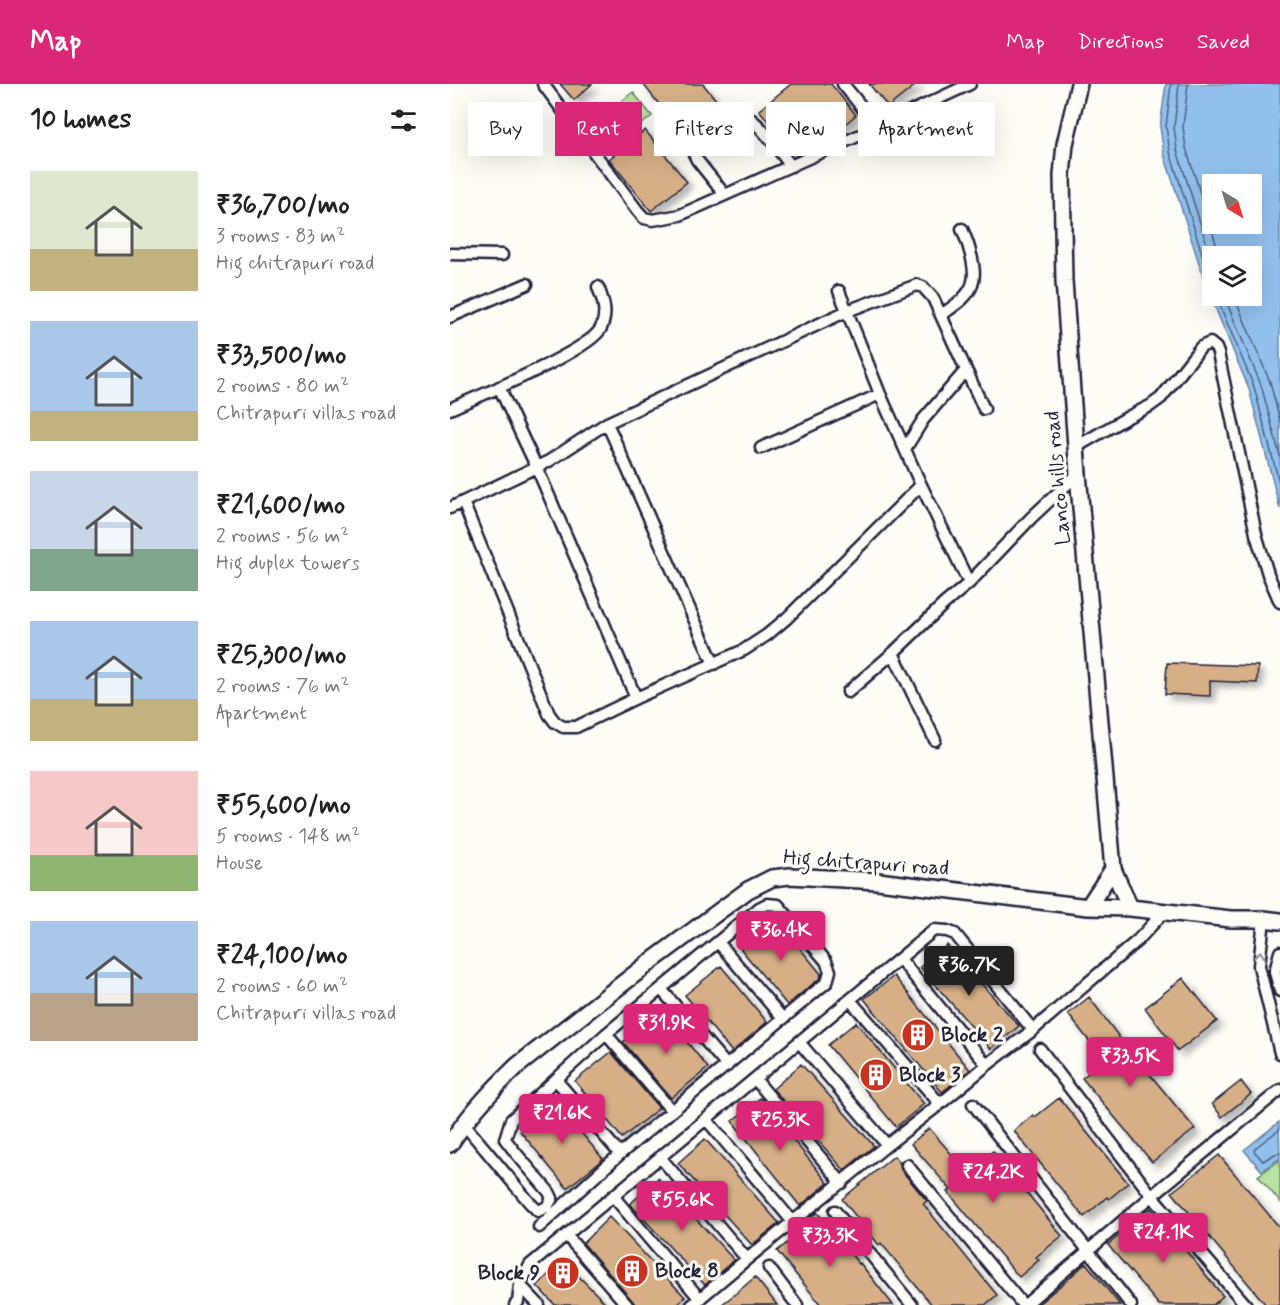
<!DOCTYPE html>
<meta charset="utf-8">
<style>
:root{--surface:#fff;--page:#f2f2f2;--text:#222;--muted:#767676;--accent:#db2777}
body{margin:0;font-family:Mynerve,sans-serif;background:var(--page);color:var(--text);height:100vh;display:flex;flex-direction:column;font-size:22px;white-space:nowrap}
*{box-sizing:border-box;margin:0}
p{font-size:20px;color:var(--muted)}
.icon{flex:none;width:33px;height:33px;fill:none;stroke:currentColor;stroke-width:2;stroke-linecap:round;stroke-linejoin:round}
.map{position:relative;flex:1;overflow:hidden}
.side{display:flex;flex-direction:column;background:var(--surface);width:450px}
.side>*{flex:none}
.top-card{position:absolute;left:18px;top:18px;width:570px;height:54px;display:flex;gap:12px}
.needle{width:39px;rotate:142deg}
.buttons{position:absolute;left:752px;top:90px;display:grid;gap:12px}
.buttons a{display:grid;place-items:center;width:60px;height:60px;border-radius:0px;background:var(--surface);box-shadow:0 6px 24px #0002;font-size:30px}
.price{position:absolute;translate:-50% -51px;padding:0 14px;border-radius:6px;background:var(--accent);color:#fff;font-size:20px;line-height:39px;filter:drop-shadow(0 2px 3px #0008)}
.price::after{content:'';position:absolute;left:50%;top:36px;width:18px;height:14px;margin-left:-9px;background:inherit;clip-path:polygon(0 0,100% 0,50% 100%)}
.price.active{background:#222;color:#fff}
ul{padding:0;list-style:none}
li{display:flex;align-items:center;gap:18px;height:150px;padding:0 30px}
li span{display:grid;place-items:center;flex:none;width:168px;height:120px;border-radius:0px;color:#555}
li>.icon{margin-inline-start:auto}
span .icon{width:72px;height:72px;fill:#fffc;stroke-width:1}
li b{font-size:26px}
h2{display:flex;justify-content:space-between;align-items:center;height:72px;padding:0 30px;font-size:26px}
.pill{padding:0 21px;border-radius:0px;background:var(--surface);box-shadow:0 6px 24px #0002;font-size:21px;line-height:54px}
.pill.active{background:var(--accent);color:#fff}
header{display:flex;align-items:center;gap:36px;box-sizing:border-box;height:84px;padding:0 30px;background:var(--accent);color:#fff}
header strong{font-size:28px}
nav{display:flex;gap:33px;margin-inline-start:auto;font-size:21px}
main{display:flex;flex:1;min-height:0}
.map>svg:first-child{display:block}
.green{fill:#b8e3a1;stroke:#6d826e;stroke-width:1.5}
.water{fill:#91c0ec;stroke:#6581a5;stroke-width:1.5;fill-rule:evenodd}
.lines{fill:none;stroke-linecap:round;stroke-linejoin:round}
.shore{stroke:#4e6182;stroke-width:1.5}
.building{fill:#d6af87;stroke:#22223b;stroke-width:1.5;filter:url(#shadow)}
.street-casing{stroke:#22223b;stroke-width:15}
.secondary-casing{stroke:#22223b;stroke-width:20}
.street{stroke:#fdfcf7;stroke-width:10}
.secondary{stroke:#fdfcf7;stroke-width:15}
.oneway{stroke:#9a9aa2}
.labels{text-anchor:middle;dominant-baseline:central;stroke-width:6;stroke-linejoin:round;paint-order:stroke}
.street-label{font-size:21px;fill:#22223b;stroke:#fdfcf7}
.poi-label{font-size:21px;font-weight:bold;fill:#22223b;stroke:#fdfcf7;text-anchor:start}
</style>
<header>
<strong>Map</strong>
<nav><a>Map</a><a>Directions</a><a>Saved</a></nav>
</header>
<main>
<section class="side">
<h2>10 homes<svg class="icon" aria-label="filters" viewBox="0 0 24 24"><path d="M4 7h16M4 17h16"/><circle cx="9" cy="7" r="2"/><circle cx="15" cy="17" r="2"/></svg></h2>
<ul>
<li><span style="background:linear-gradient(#dfe7d0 65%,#c2b280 0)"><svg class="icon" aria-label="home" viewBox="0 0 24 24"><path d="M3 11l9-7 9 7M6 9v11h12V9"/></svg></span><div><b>₹36,700/mo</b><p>3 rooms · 83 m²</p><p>Hig chitrapuri road</p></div></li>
<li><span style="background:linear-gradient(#a9c7e8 75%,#c2b280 0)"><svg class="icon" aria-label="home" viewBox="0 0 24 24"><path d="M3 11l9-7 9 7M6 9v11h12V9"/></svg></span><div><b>₹33,500/mo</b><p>2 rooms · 80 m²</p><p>Chitrapuri villas road</p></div></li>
<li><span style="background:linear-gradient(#c9d6e8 65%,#7fa58c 0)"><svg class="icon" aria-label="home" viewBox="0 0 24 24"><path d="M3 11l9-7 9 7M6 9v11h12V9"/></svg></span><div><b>₹21,600/mo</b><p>2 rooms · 56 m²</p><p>Hig duplex towers</p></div></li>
<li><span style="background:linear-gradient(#a9c7e8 65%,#c2b280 0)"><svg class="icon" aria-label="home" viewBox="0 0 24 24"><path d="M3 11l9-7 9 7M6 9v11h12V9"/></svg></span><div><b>₹25,300/mo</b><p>2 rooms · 76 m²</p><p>Apartment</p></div></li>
<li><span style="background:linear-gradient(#f6c9c9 70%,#8fb573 0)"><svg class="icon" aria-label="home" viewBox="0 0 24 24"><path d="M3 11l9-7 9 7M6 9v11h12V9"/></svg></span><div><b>₹55,600/mo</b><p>5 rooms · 148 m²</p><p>House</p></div></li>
<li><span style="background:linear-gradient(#a9c7e8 60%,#b9a48a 0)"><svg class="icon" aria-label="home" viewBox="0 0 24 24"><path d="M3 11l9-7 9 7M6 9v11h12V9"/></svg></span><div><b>₹24,100/mo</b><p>2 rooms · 60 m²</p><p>Chitrapuri villas road</p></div></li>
</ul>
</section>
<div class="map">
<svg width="830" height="1221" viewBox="0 0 830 1221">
<defs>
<filter id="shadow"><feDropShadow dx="5.5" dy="5.5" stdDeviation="3" flood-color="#0004"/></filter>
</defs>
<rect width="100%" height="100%" fill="#fdfcf7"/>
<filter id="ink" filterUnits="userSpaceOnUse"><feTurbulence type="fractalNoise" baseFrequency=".0167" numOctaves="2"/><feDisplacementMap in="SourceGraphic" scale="12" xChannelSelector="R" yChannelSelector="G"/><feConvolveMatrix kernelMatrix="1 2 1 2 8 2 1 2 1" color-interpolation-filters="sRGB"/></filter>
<g filter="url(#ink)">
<path class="green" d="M 183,8 L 202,32 L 157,68 L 138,44 Z
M 830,1076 L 830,1118 L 808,1092 Z"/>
<path class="water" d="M 716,0 L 830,0 L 830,425 L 799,305 L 757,204 L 714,70 L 710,43 ZM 762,100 L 801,100 L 801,140 L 762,140 ZM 762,172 L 801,172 L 801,212 L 762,212 Z
M 829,1038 L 830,1074 L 812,1087 L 794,1066 Z"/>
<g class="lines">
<path class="shore" d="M 721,0 L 716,43 L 720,68 L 762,201
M 729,0 L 724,43 L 727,66 L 762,176
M 738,0 L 733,43 L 736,64 L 770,172
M 766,212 L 804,303 L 830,402
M 774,212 L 811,301 L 830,372
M 784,212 L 820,298 L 830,337
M 830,1045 L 805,1064 L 804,1067 L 813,1077 L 825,1070 L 830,1069"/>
</g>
<path class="building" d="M 110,0 L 142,0 L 124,16 Z
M 193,0 L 253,0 L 272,23 L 235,53 Z
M 341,0 L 381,0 L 406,31 L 369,61 L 346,71 L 309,26 Z
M 419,0 L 467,0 L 438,23 Z
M 195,46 L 237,98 L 201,127 L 159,75 Z
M 717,579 L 808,582 L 807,599 L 760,597 L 760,612 L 715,610 Z
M 326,835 L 371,890 L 370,894 L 337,921 L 290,864 Z
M 497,861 L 569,942 L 541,965 L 470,883 Z
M 271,882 L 317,938 L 282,968 L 235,911 Z
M 444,892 L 520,986 L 492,1008 L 414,915 Z
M 733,894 L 767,937 L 728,967 L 695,924 Z
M 639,913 L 669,953 L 745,1045 L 702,1078 L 632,994 L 654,976 L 618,930 Z
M 212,927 L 258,984 L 221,1014 L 173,958 Z
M 406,938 L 474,1020 L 446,1043 L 378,961 Z
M 161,968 L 209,1024 L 172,1054 L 125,997 Z
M 351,980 L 424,1062 L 394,1086 L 323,1005 Z
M 791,997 L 801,1010 L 772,1033 L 762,1020 Z
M 310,1014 L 320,1025 L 319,1026 L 378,1099 L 350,1122 L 282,1037 Z
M 609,1014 L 678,1099 L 659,1115 L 657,1113 L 634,1133 L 564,1047 L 583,1031 L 585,1033 Z
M 106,1018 L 153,1075 L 117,1104 L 70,1047 Z
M 479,1044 L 517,1088 L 543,1067 L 612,1152 L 586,1173 L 589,1176 L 569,1193 L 498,1108 L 501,1106 L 461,1060 Z
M 255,1055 L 329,1139 L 302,1161 L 228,1079 Z
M 769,1071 L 830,1144 L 830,1221 L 816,1221 L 722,1108 Z
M 444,1072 L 450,1079 L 451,1086 L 477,1117 L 473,1120 L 547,1211 L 535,1221 L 482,1221 L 431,1159 L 429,1161 L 392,1115 Z
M 208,1094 L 284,1176 L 255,1201 L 180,1120 Z
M 701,1124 L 773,1212 L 763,1221 L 709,1221 L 658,1161 Z
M 367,1128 L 409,1180 L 410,1179 L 443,1221 L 371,1221 L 327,1167 L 363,1138 L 360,1134 Z
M 159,1133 L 235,1213 L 227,1221 L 186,1221 L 133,1159 Z
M 113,1176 L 157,1221 L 105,1221 L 87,1202 Z
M 636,1179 L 670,1221 L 587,1221 L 616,1197 Z
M 305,1193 L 327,1221 L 271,1221 L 284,1211 Z"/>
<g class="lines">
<defs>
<path id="street" d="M 93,0 L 187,126 L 194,134 L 203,136 L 230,131 L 428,43 L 520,0
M 393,0 L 428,43
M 275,111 L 247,76 L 244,70 L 245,63 L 281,33 C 286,30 290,29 295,31 C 309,38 330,68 341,82
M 0,170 L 52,171
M 389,207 L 430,310 L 471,401 L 519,499
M 491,231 C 502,223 517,215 522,201 C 528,187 518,158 512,145
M 0,233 L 77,200
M 49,303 L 87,384 L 186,614
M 0,325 C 28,312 140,267 151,244 C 158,229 153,216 148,203
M 157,339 L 264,580
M 626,363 L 678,333 L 700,322 L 711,314 L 751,263 L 760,259 L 766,264 L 768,269 L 806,450 L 818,490 L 830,518
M 311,364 L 430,310
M 455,365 L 473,336 L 516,286
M 471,401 L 337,534 L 317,551 L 294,566 L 186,614 L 126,643 L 113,643 L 105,638 L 99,630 L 13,418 L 99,377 L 157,339 L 397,227 L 467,201 L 473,203 L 483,214 L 534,325
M 0,424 L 13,418
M 443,569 L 485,656
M 398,608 L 443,569 L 494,520 L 519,499 L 582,433 L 628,390
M 814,835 L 809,882 L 830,969
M 268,858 L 333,935
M 830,868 L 825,888 L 830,907
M 450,875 L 537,981
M 211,905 L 277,982
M 400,916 L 490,1020
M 156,950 L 222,1027
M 349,958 L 437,1061
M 590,965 L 702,1112 L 796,1221
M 305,995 L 392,1099
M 106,996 L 170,1070
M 523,1020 L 681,1221
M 256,1035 L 343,1138
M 13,1039 L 80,1119 L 88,1127 L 97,1123 L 102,1114 L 99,1108 L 65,1068 L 55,1055 L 61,1036 L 156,950 L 309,824 L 317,820 L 328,821 L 376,877 L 380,887 L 377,898 L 170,1070 L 89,1143
M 210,1073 L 297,1175
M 457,1081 L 573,1221
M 163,1112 L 250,1215
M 385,1127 L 462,1221
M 116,1151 L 177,1221
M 319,1184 L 347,1221
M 70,1201 L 89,1221
M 65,1221 L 68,1218 L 70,1201 L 80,1181 L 484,846 L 497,847 L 505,850 L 583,946
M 242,1221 L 297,1175 L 437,1061 L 490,1020 L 537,981 L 583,946 L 688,856 L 714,828
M 575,1221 L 710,1105 L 830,1006"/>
<path id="secondary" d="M 629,0 L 615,60 L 612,91 L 614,197 L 628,390 L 663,785 L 680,824
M 638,823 L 663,785
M 0,1060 C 19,1030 42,1006 67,982 L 199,879 L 298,806 L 322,794 L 340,792 L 428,797 L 638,823 L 680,824 L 781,835 L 814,835 L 830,837"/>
</defs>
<use href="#street" class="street-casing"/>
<use href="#secondary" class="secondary-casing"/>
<use href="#street" class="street"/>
<use href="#secondary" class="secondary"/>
</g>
<defs><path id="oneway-chevron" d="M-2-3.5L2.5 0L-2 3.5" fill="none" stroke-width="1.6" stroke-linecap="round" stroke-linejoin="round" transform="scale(1.5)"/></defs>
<use class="oneway" href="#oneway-chevron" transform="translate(810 871) rotate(-84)"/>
</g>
<defs>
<symbol id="building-disc" viewBox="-11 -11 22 22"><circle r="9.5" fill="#c8321e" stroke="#fdfcf7"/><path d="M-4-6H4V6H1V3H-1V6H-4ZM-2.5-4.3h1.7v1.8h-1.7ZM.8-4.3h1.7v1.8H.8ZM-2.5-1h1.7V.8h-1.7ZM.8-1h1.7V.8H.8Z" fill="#fff"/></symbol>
</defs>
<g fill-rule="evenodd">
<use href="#building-disc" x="449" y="932" width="38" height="38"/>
<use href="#building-disc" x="407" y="972" width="38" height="38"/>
<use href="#building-disc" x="163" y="1168" width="38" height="38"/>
<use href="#building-disc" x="94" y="1170" width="38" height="38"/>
</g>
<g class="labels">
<g class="street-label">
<text transform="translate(608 394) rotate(-95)">Lanco hills road</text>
<text transform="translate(416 779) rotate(4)">Hig chitrapuri road</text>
</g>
<g class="poi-label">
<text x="491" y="951">Block 2</text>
<text x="449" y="991">Block 3</text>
<text x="205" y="1187">Block 8</text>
<text x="90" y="1189" text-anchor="end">Block 9</text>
</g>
</g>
</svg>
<div class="buttons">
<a><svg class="needle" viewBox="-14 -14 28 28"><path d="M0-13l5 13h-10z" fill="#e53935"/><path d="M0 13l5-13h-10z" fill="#767676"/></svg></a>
<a><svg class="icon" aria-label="layers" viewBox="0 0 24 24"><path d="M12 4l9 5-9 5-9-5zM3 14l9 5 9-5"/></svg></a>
</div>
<b class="price" style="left:331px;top:878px">₹36.4K</b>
<b class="price active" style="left:519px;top:913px">₹36.7K</b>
<b class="price" style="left:216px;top:971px">₹31.9K</b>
<b class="price" style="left:680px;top:1004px">₹33.5K</b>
<b class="price" style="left:112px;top:1061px">₹21.6K</b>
<b class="price" style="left:330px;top:1068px">₹25.3K</b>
<b class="price" style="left:543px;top:1120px">₹24.2K</b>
<b class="price" style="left:232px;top:1148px">₹55.6K</b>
<b class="price" style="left:713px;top:1180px">₹24.1K</b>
<b class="price" style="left:380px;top:1184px">₹33.3K</b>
<div class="top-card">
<a class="pill">Buy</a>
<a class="pill active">Rent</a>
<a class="pill">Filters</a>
<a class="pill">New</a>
<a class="pill">Apartment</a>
</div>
</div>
</main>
